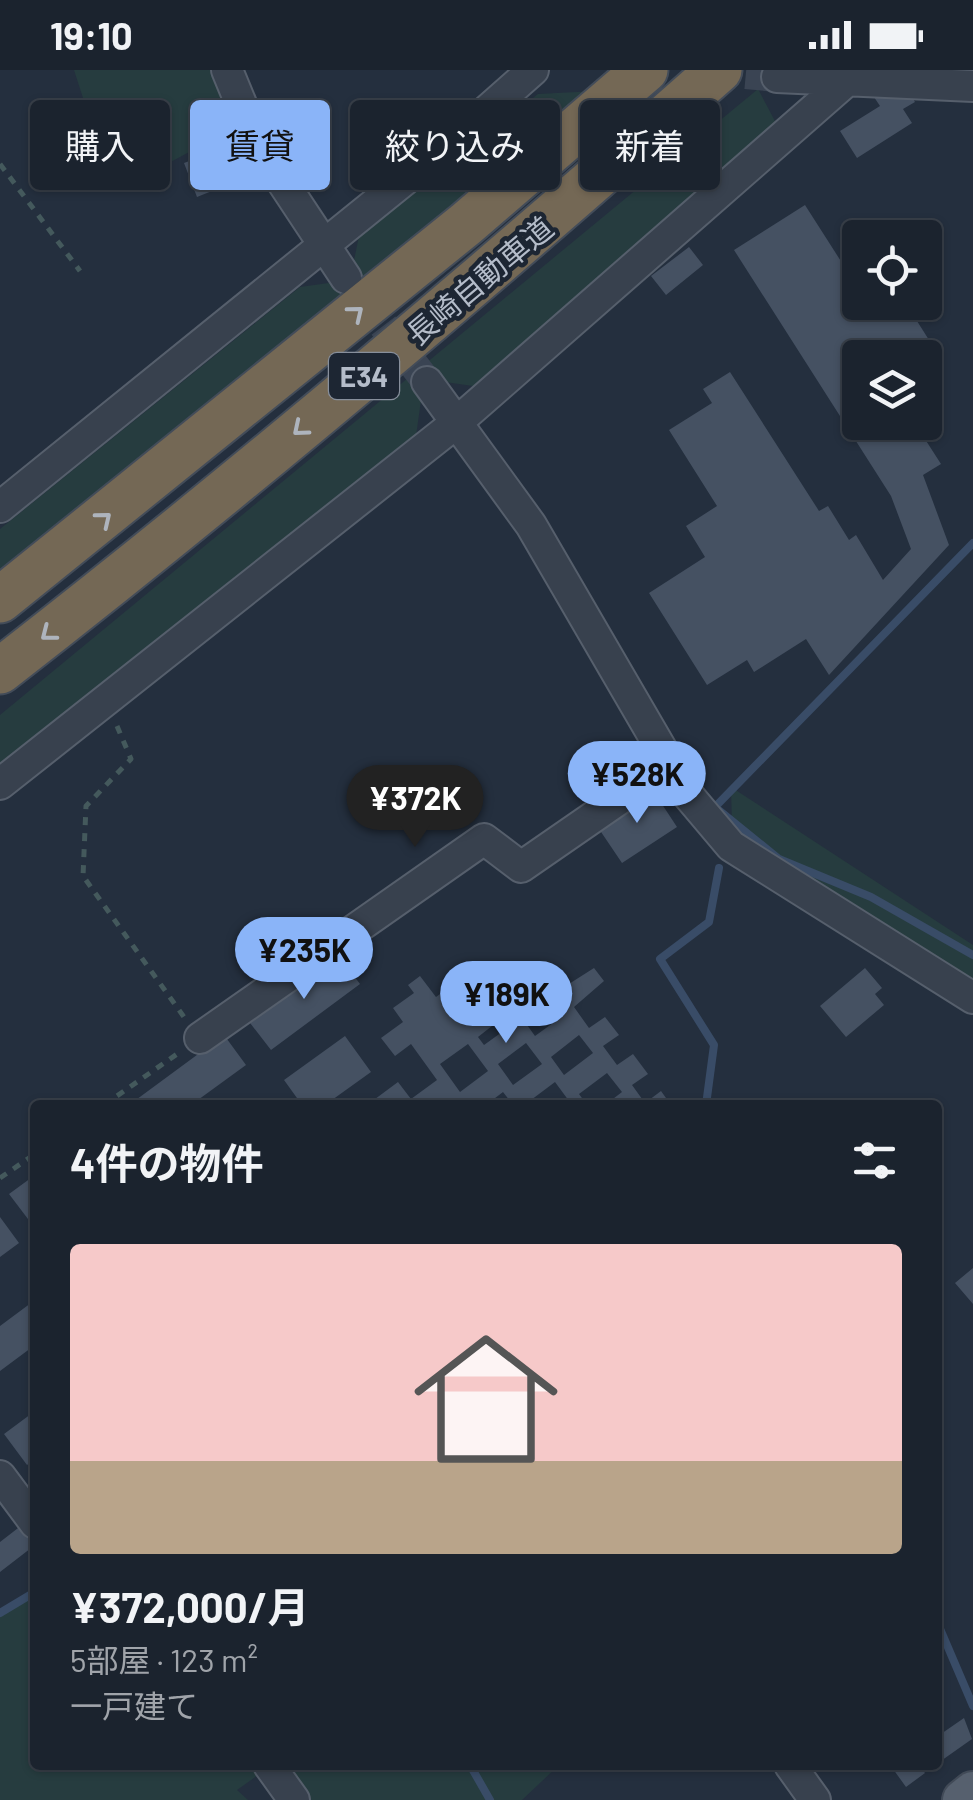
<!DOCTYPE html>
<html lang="ja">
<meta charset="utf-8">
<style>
:root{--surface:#1b232e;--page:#242b36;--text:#f1f3f6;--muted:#a0a4aa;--line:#39404a;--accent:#8ab4f8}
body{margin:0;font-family:Barlow,"Noto Sans JP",sans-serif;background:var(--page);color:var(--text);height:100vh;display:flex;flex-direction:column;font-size:38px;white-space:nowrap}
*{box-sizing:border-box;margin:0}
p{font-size:32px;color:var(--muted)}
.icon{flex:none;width:55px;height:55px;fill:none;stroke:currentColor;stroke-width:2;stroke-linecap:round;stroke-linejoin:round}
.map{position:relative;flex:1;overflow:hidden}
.drawer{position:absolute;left:30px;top:1030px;width:912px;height:670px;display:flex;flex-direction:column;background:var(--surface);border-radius:10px;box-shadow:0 2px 8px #0004,0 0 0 2px var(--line)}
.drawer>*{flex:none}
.guide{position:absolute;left:30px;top:30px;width:915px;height:90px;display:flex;gap:20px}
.fabs{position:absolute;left:842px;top:150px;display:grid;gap:20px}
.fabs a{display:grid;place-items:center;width:100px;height:100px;border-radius:10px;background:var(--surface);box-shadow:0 2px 8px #0004,0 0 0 2px var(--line);font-size:50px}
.price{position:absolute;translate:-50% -85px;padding:0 22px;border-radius:35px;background:var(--accent);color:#111;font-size:32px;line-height:65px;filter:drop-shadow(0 2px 5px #0008)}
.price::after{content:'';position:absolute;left:50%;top:60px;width:30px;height:22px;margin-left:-15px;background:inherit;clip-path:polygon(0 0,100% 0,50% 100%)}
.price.active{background:#222;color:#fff}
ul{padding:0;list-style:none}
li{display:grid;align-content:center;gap:20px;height:530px;padding:0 40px}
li+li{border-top:2px solid var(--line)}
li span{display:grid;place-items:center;height:310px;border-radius:10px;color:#555}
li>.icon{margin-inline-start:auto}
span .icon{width:180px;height:180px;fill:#fffc;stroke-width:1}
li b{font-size:42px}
h2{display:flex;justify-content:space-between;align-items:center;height:120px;padding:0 40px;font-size:42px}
.chip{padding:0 35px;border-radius:10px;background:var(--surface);box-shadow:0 2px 8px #0004,0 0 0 2px var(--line);font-size:35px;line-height:90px}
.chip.active{background:var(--accent);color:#111}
.status{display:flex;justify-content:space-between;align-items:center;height:70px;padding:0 50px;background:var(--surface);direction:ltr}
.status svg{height:28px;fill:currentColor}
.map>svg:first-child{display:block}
.green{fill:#263c3f}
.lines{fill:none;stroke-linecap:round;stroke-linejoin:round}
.stream{stroke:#394c67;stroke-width:8}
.building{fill:#455162;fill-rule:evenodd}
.minor-tunnel{stroke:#3a4453;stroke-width:30;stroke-dasharray:30 15;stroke-linecap:butt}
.minor-casing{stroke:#565f6c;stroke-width:34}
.major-casing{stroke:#414a57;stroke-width:44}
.highway-casing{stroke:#434c59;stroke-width:49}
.path{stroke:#44595c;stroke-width:5;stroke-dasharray:8 8;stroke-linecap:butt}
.minor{stroke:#38414e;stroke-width:30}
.major{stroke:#56606e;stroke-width:40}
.highway{stroke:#746855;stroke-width:45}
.oneway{stroke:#aeb4bd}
.labels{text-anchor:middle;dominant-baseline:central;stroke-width:9;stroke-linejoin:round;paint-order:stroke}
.shield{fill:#1d2633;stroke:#878f9c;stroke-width:2.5}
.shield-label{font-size:28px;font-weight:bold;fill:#b4bcc9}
.street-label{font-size:30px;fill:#b4bcc9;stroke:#1d2633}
</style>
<div class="status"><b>19:10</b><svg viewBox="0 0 49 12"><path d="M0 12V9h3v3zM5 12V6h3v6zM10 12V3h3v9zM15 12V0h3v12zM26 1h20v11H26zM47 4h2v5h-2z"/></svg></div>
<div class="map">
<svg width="973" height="1730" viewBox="0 0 973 1730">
<rect width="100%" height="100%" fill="#242f3e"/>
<path class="green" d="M 74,0 L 214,0 L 239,55 L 167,94 L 111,115 Z
M 758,19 L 776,53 L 473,316 L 424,309 L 416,366 L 0,697 L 0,645 Z
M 596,21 L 0,511 L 0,459 L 300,217 L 350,210 L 359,166 L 538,24 Z
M 731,717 L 973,875 L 973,917 L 732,757 Z
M 35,1526 L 35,1695 L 256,1695 L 261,1703 L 237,1720 L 248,1730 L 0,1730 L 0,1545 Z
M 280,1695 L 559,1695 L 522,1730 L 304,1730 Z"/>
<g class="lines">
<path class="stream" d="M 973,473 L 715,737 L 779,789 L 871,827 L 973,885
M 706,1035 L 714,975 L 660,889 L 709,852 L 719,798
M 0,1543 L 35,1522
M 938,1554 L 973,1636
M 470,1695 L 490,1730"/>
</g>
<path class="building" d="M 874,27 L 912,27 L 915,32 L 903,39 L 912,53 L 857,88 L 840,61 L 880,36 Z
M 229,76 L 242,109 L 197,127 L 184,93 Z
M 805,135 L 860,221 L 860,232 L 867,232 L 878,249 L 905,232 L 941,289 L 925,299 L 925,288 L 860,288 L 860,352 L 914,352 L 941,394 L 923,405 L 949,475 L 829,605 L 806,569 L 754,602 L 747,590 L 707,615 L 649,523 L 705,487 L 686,456 L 717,436 L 669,360 L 712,333 L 703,319 L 730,302 L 819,441 L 828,436 L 849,470 L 856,465 L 883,510 L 911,479 L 891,426 L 734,180 Z
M 689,177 L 703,195 L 666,225 L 651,206 Z
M 652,719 L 677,757 L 622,793 L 597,756 Z
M 337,883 L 360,914 L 271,980 L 247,949 Z
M 482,893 L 495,912 L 509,901 L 523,920 L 509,930 L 535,966 L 564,945 L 550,926 L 594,898 L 604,911 L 574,937 L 589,958 L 605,947 L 619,965 L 603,976 L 617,995 L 633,984 L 648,1004 L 632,1015 L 645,1033 L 661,1021 L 671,1035 L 605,1035 L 622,1022 L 607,1003 L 579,1024 L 587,1035 L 563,1035 L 569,1031 L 555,1012 L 527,1033 L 528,1035 L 513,1035 L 503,1022 L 486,1035 L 456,1035 L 451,1029 L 442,1035 L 367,1035 L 398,1012 L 411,1029 L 437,1010 L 411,974 L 395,986 L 381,968 L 403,952 L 393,938 L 414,923 L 408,915 L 420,906 L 436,927 ZM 486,919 L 493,928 L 464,949 L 458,940 ZM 506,945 L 513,954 L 484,975 L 478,967 ZM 579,965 L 593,983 L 564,1005 L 551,987 ZM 526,973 L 542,994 L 513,1015 L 498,994 ZM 468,974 L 488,1001 L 460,1022 L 440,994 Z
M 865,898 L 882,918 L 875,924 L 884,935 L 846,967 L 820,936 Z
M 224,965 L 246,995 L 191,1035 L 129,1035 Z
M 345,966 L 371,1002 L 325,1035 L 302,1035 L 284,1010 Z
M 35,1105 L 35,1150 L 31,1153 L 9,1124 Z
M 0,1147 L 19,1173 L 0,1187 Z
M 973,1198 L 973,1234 L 955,1213 Z
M 35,1230 L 35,1275 L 0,1301 L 0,1256 Z
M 35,1341 L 35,1389 L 27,1395 L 4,1364 Z
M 22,1455 L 35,1475 L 0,1502 L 0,1472 Z
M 964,1648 L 972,1669 L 938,1693 L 938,1666 Z
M 899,1695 L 919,1695 L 925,1703 L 906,1717 L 893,1699 Z"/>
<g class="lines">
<path class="minor-tunnel" d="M 701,0 L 777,7
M 356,220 L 427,312"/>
<defs>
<path id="minor" d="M 227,0 L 258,75 L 346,208
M 777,7 L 973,16
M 427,312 L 531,455 L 688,725 L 731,776 L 973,928
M 0,437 L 455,69 L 533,0
M 0,714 L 456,353 L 859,0
M 200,968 L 484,769 L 521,797 L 670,694
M 0,1406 L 35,1453
M 269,1695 L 294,1730
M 790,1695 L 815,1730"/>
<path id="major" d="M 963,1730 L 973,1722"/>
<path id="highway" d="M 0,530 L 466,154 L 645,0
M 0,601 C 247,409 485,207 719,0"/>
</defs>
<use href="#minor" class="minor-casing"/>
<use href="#major" class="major-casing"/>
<use href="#highway" class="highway-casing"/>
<path class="path" d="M 0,94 L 80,201
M 117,656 L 131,689 L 86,736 L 83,806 L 184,947
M 104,1035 L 180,982
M 0,1108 L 35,1084"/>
<use href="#minor" class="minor"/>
<use href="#major" class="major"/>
<use href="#highway" class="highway"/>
</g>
<defs><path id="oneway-chevron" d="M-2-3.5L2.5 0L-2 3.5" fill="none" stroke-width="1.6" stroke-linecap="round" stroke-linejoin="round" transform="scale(2.5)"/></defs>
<g class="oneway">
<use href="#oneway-chevron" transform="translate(356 243) rotate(-39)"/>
<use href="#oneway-chevron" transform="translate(300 359) rotate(140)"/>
<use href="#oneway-chevron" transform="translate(104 449) rotate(-39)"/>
<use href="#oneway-chevron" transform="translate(48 564) rotate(142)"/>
</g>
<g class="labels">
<rect class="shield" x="329" y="283" width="70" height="46" rx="8"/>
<g class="shield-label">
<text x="364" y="306">E34</text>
</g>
<g class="street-label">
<text transform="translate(479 210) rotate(-40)">長崎自動車道</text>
</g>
</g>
</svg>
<div class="fabs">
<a><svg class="icon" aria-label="locate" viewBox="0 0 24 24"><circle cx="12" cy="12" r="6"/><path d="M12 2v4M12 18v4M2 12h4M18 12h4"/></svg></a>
<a><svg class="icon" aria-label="layers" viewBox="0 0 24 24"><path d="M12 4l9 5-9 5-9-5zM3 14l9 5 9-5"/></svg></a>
</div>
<b class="price" style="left:637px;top:756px">¥528K</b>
<b class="price active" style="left:415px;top:780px">¥372K</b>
<b class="price" style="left:304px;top:932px">¥235K</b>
<b class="price" style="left:506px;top:976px">¥189K</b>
<div class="guide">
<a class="chip">購入</a>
<a class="chip active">賃貸</a>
<a class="chip">絞り込み</a>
<a class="chip">新着</a>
</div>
<section class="drawer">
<h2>4件の物件<svg class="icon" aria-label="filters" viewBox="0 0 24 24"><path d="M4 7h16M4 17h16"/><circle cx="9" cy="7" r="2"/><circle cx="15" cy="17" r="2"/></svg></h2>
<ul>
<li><span style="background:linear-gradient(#f6c9c9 70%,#b9a48a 0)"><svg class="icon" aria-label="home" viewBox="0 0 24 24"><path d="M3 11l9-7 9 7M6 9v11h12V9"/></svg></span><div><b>¥372,000/月</b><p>5部屋 · 123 m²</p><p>一戸建て</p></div></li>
</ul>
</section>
</div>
